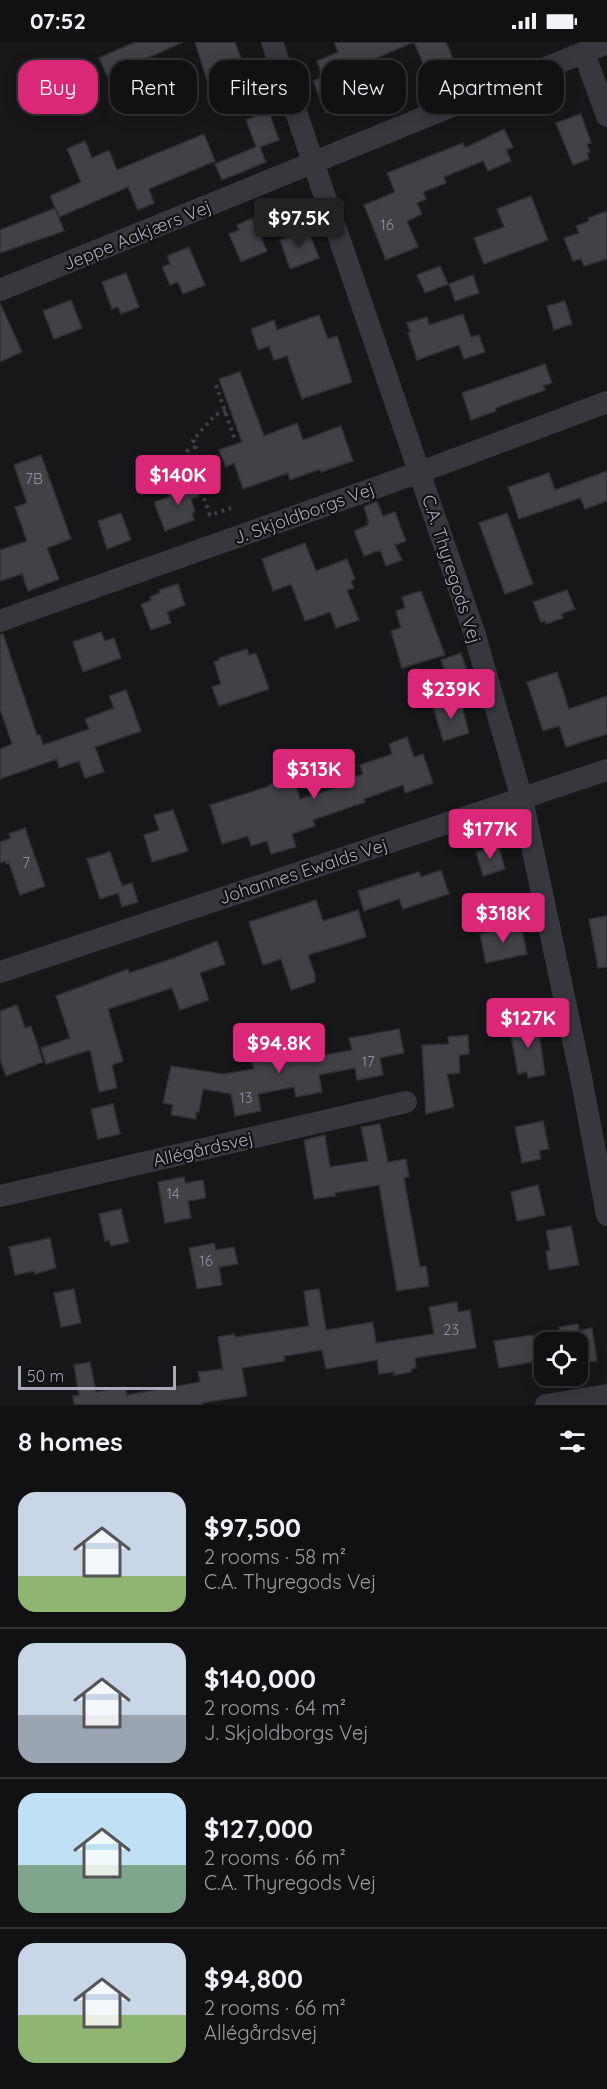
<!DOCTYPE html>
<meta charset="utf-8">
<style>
:root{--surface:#111113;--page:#1e1f21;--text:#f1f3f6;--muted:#9c9da0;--line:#303133;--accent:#db2777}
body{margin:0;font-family:Quicksand,sans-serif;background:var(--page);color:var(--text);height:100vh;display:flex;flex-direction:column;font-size:22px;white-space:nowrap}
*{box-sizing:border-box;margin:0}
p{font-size:20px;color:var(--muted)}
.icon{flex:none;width:33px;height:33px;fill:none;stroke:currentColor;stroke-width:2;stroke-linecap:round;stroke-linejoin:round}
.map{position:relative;height:1363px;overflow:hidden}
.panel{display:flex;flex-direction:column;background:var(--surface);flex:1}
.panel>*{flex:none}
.top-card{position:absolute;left:18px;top:18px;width:572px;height:54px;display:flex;gap:12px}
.buttons{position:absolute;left:534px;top:1290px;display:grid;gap:12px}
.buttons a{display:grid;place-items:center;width:54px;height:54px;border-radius:12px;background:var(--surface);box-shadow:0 3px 15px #0003,0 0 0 2px var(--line);font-size:30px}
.scale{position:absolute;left:18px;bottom:15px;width:158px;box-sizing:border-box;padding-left:6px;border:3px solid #a8acba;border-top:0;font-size:16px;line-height:21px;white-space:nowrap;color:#a8acba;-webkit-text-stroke:4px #121214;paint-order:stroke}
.price{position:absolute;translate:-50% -51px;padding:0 14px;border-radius:6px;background:var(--accent);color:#fff;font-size:20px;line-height:39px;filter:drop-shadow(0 2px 3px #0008)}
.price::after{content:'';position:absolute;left:50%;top:36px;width:18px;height:14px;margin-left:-9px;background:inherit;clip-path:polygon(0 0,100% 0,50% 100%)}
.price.current{background:#222;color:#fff}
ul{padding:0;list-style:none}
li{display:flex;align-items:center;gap:18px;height:150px;padding:0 18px}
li+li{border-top:2px solid var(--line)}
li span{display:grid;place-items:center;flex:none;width:168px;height:120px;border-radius:18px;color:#555}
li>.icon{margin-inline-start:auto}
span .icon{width:72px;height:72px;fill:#fffc;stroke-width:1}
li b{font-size:26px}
h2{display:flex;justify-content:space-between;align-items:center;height:72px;padding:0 18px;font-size:26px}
.pill{padding:0 21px;border-radius:18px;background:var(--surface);box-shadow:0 3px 15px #0003,0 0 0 2px var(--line);font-size:21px;line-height:54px}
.pill.current{background:var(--accent);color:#fff}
.status{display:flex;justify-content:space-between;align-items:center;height:42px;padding:0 30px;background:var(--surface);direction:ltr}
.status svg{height:16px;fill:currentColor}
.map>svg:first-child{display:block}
.building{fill:#414146;stroke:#313035;stroke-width:1.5}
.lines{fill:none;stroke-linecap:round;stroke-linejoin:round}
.path{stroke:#3d3f45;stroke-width:4;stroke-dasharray:3 4.5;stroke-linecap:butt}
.street{stroke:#37383e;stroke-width:22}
.labels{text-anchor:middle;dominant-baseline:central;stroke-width:4.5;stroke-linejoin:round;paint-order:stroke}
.number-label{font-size:15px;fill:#8e919d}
.street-label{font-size:18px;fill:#a8acba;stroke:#121214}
</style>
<div class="status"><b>07:52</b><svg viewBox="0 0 49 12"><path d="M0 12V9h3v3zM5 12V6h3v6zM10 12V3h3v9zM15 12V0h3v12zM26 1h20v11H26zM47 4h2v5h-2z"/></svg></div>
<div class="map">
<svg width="607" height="1363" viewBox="0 0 607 1363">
<rect width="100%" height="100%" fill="#171719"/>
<path class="building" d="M 135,0 L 183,0 L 107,34 L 99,16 Z
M 195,0 L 235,0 L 249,39 L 236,43 L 239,52 L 214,61 Z
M 334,0 L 414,0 L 346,29 L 349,38 L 345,39 L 353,59 L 326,71 L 313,39 L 323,35 L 317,19 L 338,10 Z
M 414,0 L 446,0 L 453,17 L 426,28 Z
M 269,70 L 279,98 L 260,105 L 266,120 L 222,138 L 215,122 L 256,105 L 246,78 Z
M 581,72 L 591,101 L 587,102 L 590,110 L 587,111 L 589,117 L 573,123 L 556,81 Z
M 504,87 L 513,105 L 506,108 L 511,119 L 488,129 L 483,119 L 444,135 L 446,141 L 423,150 L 426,157 L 417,161 L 422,172 L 407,179 L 418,205 L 386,218 L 364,163 L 395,150 L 387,131 L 463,101 L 465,106 Z
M 204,92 L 215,119 L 149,147 L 154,161 L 138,168 L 128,145 L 59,175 L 50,154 L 81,140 L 67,107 L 85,99 L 92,116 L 109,108 L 117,128 Z
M 531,154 L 548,198 L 484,222 L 474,196 L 504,185 L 497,167 Z
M 55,166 L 64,189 L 0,211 L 0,188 Z
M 607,169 L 607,217 L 584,224 L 581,217 L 573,219 L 564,196 L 579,191 L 576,184 L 589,179 L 588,176 Z
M 253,176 L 267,209 L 241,220 L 229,192 L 239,188 L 237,183 Z
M 308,188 L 319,216 L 290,227 L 280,198 Z
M 189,205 L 205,243 L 183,252 L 178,240 L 170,243 L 162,225 L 170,222 L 167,214 Z
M 440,224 L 448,242 L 425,251 L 417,233 Z
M 126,231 L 139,265 L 121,272 L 118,265 L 112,267 L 102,240 Z
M 473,233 L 479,251 L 455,259 L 449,242 Z
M 71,258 L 82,286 L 54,297 L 43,269 Z
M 565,259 L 572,282 L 554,288 L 547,264 Z
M 0,261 L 22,310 L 0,320 Z
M 463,272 L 471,295 L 479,293 L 485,310 L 464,317 L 459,303 L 417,318 L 408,291 L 410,290 L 407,281 L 427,275 L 429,283 Z
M 319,273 L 328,297 L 337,294 L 352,340 L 302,357 L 287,314 L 274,318 L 269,304 L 258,308 L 251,287 L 274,278 L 277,288 Z
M 545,322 L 552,341 L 543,344 L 545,348 L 495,366 L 496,369 L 471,378 L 462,351 Z
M 240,330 L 264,394 L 297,381 L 303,398 L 341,384 L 353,419 L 321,430 L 320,427 L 290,438 L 288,431 L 243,447 L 234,421 L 226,425 L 219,408 L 242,400 L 219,337 Z
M 41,413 L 71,497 L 47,506 L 59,537 L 28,549 L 22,532 L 0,539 L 0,508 L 27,499 L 15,465 L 27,461 L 14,423 Z
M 607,429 L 607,459 L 585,467 L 580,456 L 519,477 L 508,445 L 549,431 L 555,448 Z
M 193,438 L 199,454 L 191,457 L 195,470 L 192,471 L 194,478 L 165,489 L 154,460 L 169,455 L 167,447 Z
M 377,459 L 383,474 L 395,470 L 406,499 L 395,503 L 402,518 L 386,524 L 380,508 L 364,514 L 354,489 L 368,483 L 367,480 L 369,480 L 364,465 Z
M 121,471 L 131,498 L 107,507 L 98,479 Z
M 507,471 L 533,542 L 505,552 L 479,481 Z
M 305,501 L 316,529 L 347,517 L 355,537 L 351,539 L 354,546 L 347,548 L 359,578 L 336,586 L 330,570 L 305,579 L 291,542 L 273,549 L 262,517 Z
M 178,542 L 185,563 L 167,570 L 171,581 L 151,588 L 141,562 L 151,559 L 150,555 L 160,551 L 159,548 Z
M 567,548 L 575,567 L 561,572 L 563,576 L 546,582 L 545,579 L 541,580 L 533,560 Z
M 421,549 L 445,613 L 402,626 L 391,589 L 401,586 L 396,569 L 405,566 L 402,555 Z
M 101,590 L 105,599 L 114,596 L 121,616 L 83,630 L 73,600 Z
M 0,592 L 3,592 L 37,693 L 40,693 L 43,703 L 89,687 L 85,677 L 114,666 L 109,654 L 126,648 L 141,689 L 95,705 L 104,730 L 85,736 L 79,719 L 59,726 L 57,717 L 0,737 L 0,707 L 12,702 L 0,667 Z
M 247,607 L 249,613 L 256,611 L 269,647 L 219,664 L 212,645 L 221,642 L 214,620 L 219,618 L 219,616 Z
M 461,611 L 467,629 L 447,636 L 441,618 Z
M 557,630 L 569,667 L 607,654 L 607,692 L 566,705 L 559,684 L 543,689 L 527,640 Z
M 460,657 L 469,691 L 443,699 L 433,664 Z
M 407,695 L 414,715 L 423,712 L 433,741 L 405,751 L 403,743 L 364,757 L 365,760 L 313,778 L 315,784 L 292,792 L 296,805 L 271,812 L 267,799 L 251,804 L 248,794 L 222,802 L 210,763 L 270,744 L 269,743 L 293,735 L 300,757 L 335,746 L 333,742 L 363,732 L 360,723 L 392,712 L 389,702 Z
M 173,768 L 188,809 L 152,820 L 144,793 L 159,788 L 154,773 Z
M 25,786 L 45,844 L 20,853 L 9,821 L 6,822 L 5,819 L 0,821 L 0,800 L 11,796 L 9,792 Z
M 498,803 L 505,827 L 483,834 L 476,810 Z
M 110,810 L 122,844 L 132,841 L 138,860 L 122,865 L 118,851 L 100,857 L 87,817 Z
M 441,828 L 449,852 L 403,867 L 399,857 L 364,869 L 358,849 L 419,830 L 421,835 Z
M 316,858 L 323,879 L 358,868 L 366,895 L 308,913 L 315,933 L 315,940 L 291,948 L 281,917 L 263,923 L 249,880 Z
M 607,874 L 607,925 L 598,926 L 589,877 Z
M 521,883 L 527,912 L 486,921 L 480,892 Z
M 217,899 L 225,922 L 200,931 L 209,958 L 180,968 L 172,946 L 108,967 L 123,1019 L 112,1023 L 117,1046 L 99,1050 L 90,1008 L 46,1022 L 41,1006 L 70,996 L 56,954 L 128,927 L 129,931 L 174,916 Z
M 17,963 L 25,986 L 31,984 L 43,1020 L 6,1034 L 0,1017 L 0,969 Z
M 534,975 L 536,985 L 538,984 L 545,1033 L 528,1036 L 527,1030 L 518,1032 L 510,989 L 519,988 L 518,978 Z
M 399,987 L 404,1011 L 380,1016 L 383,1033 L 357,1038 L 355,1026 L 319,1033 L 322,1050 L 296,1055 L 294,1045 L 258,1052 L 261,1069 L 235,1074 L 231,1052 L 203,1047 L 199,1070 L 196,1070 L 196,1077 L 171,1073 L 173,1063 L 163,1061 L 171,1024 L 223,1032 L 254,1027 L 249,1011 L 272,1004 L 276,1016 L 314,1008 L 315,1015 L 352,1008 L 349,996 Z
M 468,993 L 469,1012 L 459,1013 L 460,1031 L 447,1032 L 454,1065 L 426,1072 L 422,1003 L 449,1002 L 448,995 Z
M 113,1062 L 120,1092 L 98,1097 L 91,1067 Z
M 543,1079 L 549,1107 L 539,1109 L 541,1117 L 522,1121 L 515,1085 Z
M 380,1082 L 388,1120 L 406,1117 L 409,1135 L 404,1136 L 420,1225 L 426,1224 L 429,1244 L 397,1249 L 379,1143 L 335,1151 L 335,1154 L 314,1157 L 304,1098 L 325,1093 L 330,1125 L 368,1119 L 361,1085 Z
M 184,1135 L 185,1141 L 203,1138 L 206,1156 L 188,1159 L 191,1176 L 165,1181 L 158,1140 Z
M 538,1143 L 545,1173 L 517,1179 L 511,1150 Z
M 121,1167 L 129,1200 L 111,1204 L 109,1198 L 105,1199 L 99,1172 Z
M 571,1184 L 579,1223 L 549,1228 L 546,1209 L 550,1208 L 546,1189 Z
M 50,1196 L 56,1226 L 35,1232 L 34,1229 L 15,1233 L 9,1205 Z
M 214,1201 L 216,1208 L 234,1205 L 238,1222 L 219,1225 L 222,1243 L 197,1247 L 189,1206 Z
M 74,1247 L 81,1281 L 61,1285 L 54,1251 Z
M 319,1247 L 326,1288 L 373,1280 L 376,1301 L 434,1292 L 429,1265 L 457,1260 L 458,1270 L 470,1268 L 476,1306 L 415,1316 L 416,1326 L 411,1327 L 411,1330 L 394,1333 L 394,1330 L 379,1332 L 377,1318 L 326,1327 L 322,1308 L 284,1314 L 285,1319 L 242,1326 L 247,1354 L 202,1361 L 202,1363 L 74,1363 L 73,1354 L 79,1353 L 74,1323 L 90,1320 L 96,1350 L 125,1345 L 127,1353 L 200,1340 L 198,1330 L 223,1327 L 218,1295 L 235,1292 L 235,1295 L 309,1284 L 304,1249 Z
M 578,1282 L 579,1289 L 592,1286 L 597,1319 L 578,1322 L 578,1300 L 562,1300 L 559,1285 Z
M 533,1293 L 538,1319 L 499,1326 L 494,1299 Z"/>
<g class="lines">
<path class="path" d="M 216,343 L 235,398
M 226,369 L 215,373 L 193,398 L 196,405 L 187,409 L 210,473 L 231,466"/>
<path class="street" d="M 272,0 L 474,590 L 522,757 L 581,1035 L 607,1173
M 584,11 L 607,74
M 0,248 L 607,1
M 0,579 L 431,426 L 607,360
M 0,930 L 607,728
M 0,1154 L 406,1060
M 546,1363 L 607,1353"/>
</g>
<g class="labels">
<g class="number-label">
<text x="387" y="182">16</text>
<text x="34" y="436">7B</text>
<text x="26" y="820">7</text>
<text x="368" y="1019">17</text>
<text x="246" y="1055">13</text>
<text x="173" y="1151">14</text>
<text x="206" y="1218">16</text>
<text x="451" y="1287">23</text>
</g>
<g class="street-label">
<text transform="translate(137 193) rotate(-22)">Jeppe Aakjærs Vej</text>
<text transform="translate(304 471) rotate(-20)">J. Skjoldborgs Vej</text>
<text transform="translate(452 527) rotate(72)">C.A. Thyregods Vej</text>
<text transform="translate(303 829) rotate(-18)">Johannes Ewalds Vej</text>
<text transform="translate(203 1107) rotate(-13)">Allégårdsvej</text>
</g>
</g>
</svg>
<div class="buttons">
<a><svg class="icon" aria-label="locate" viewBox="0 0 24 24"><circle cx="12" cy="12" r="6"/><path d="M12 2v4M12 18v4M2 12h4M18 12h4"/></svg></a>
</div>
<div class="scale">50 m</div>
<b class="price current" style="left:299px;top:207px">$97.5K</b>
<b class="price" style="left:178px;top:464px">$140K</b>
<b class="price" style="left:451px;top:678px">$239K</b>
<b class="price" style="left:314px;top:758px">$313K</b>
<b class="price" style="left:490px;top:818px">$177K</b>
<b class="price" style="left:503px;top:902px">$318K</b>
<b class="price" style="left:528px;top:1007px">$127K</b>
<b class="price" style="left:279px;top:1032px">$94.8K</b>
<div class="top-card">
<a class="pill current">Buy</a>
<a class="pill">Rent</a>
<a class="pill">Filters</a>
<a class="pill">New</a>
<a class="pill">Apartment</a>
</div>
</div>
<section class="panel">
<h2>8 homes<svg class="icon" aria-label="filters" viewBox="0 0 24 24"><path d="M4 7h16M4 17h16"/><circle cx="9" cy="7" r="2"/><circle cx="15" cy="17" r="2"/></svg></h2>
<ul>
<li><span style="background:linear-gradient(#c9d6e8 70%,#8fb573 0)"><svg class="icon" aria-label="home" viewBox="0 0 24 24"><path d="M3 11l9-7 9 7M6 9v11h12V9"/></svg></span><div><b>$97,500</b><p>2 rooms · 58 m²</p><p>C.A. Thyregods Vej</p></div></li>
<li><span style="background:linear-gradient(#c9d6e8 60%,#9aa5b1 0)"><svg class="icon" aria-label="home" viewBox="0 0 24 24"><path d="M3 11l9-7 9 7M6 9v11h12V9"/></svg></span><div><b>$140,000</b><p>2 rooms · 64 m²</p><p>J. Skjoldborgs Vej</p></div></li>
<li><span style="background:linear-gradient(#bfe0f5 60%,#7fa58c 0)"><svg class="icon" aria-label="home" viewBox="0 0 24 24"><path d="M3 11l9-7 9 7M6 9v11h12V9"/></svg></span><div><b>$127,000</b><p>2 rooms · 66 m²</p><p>C.A. Thyregods Vej</p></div></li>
<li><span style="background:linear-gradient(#c9d6e8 60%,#8fb573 0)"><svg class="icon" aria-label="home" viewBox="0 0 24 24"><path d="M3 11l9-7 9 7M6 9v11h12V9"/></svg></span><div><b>$94,800</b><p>2 rooms · 66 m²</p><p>Allégårdsvej</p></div></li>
</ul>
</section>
